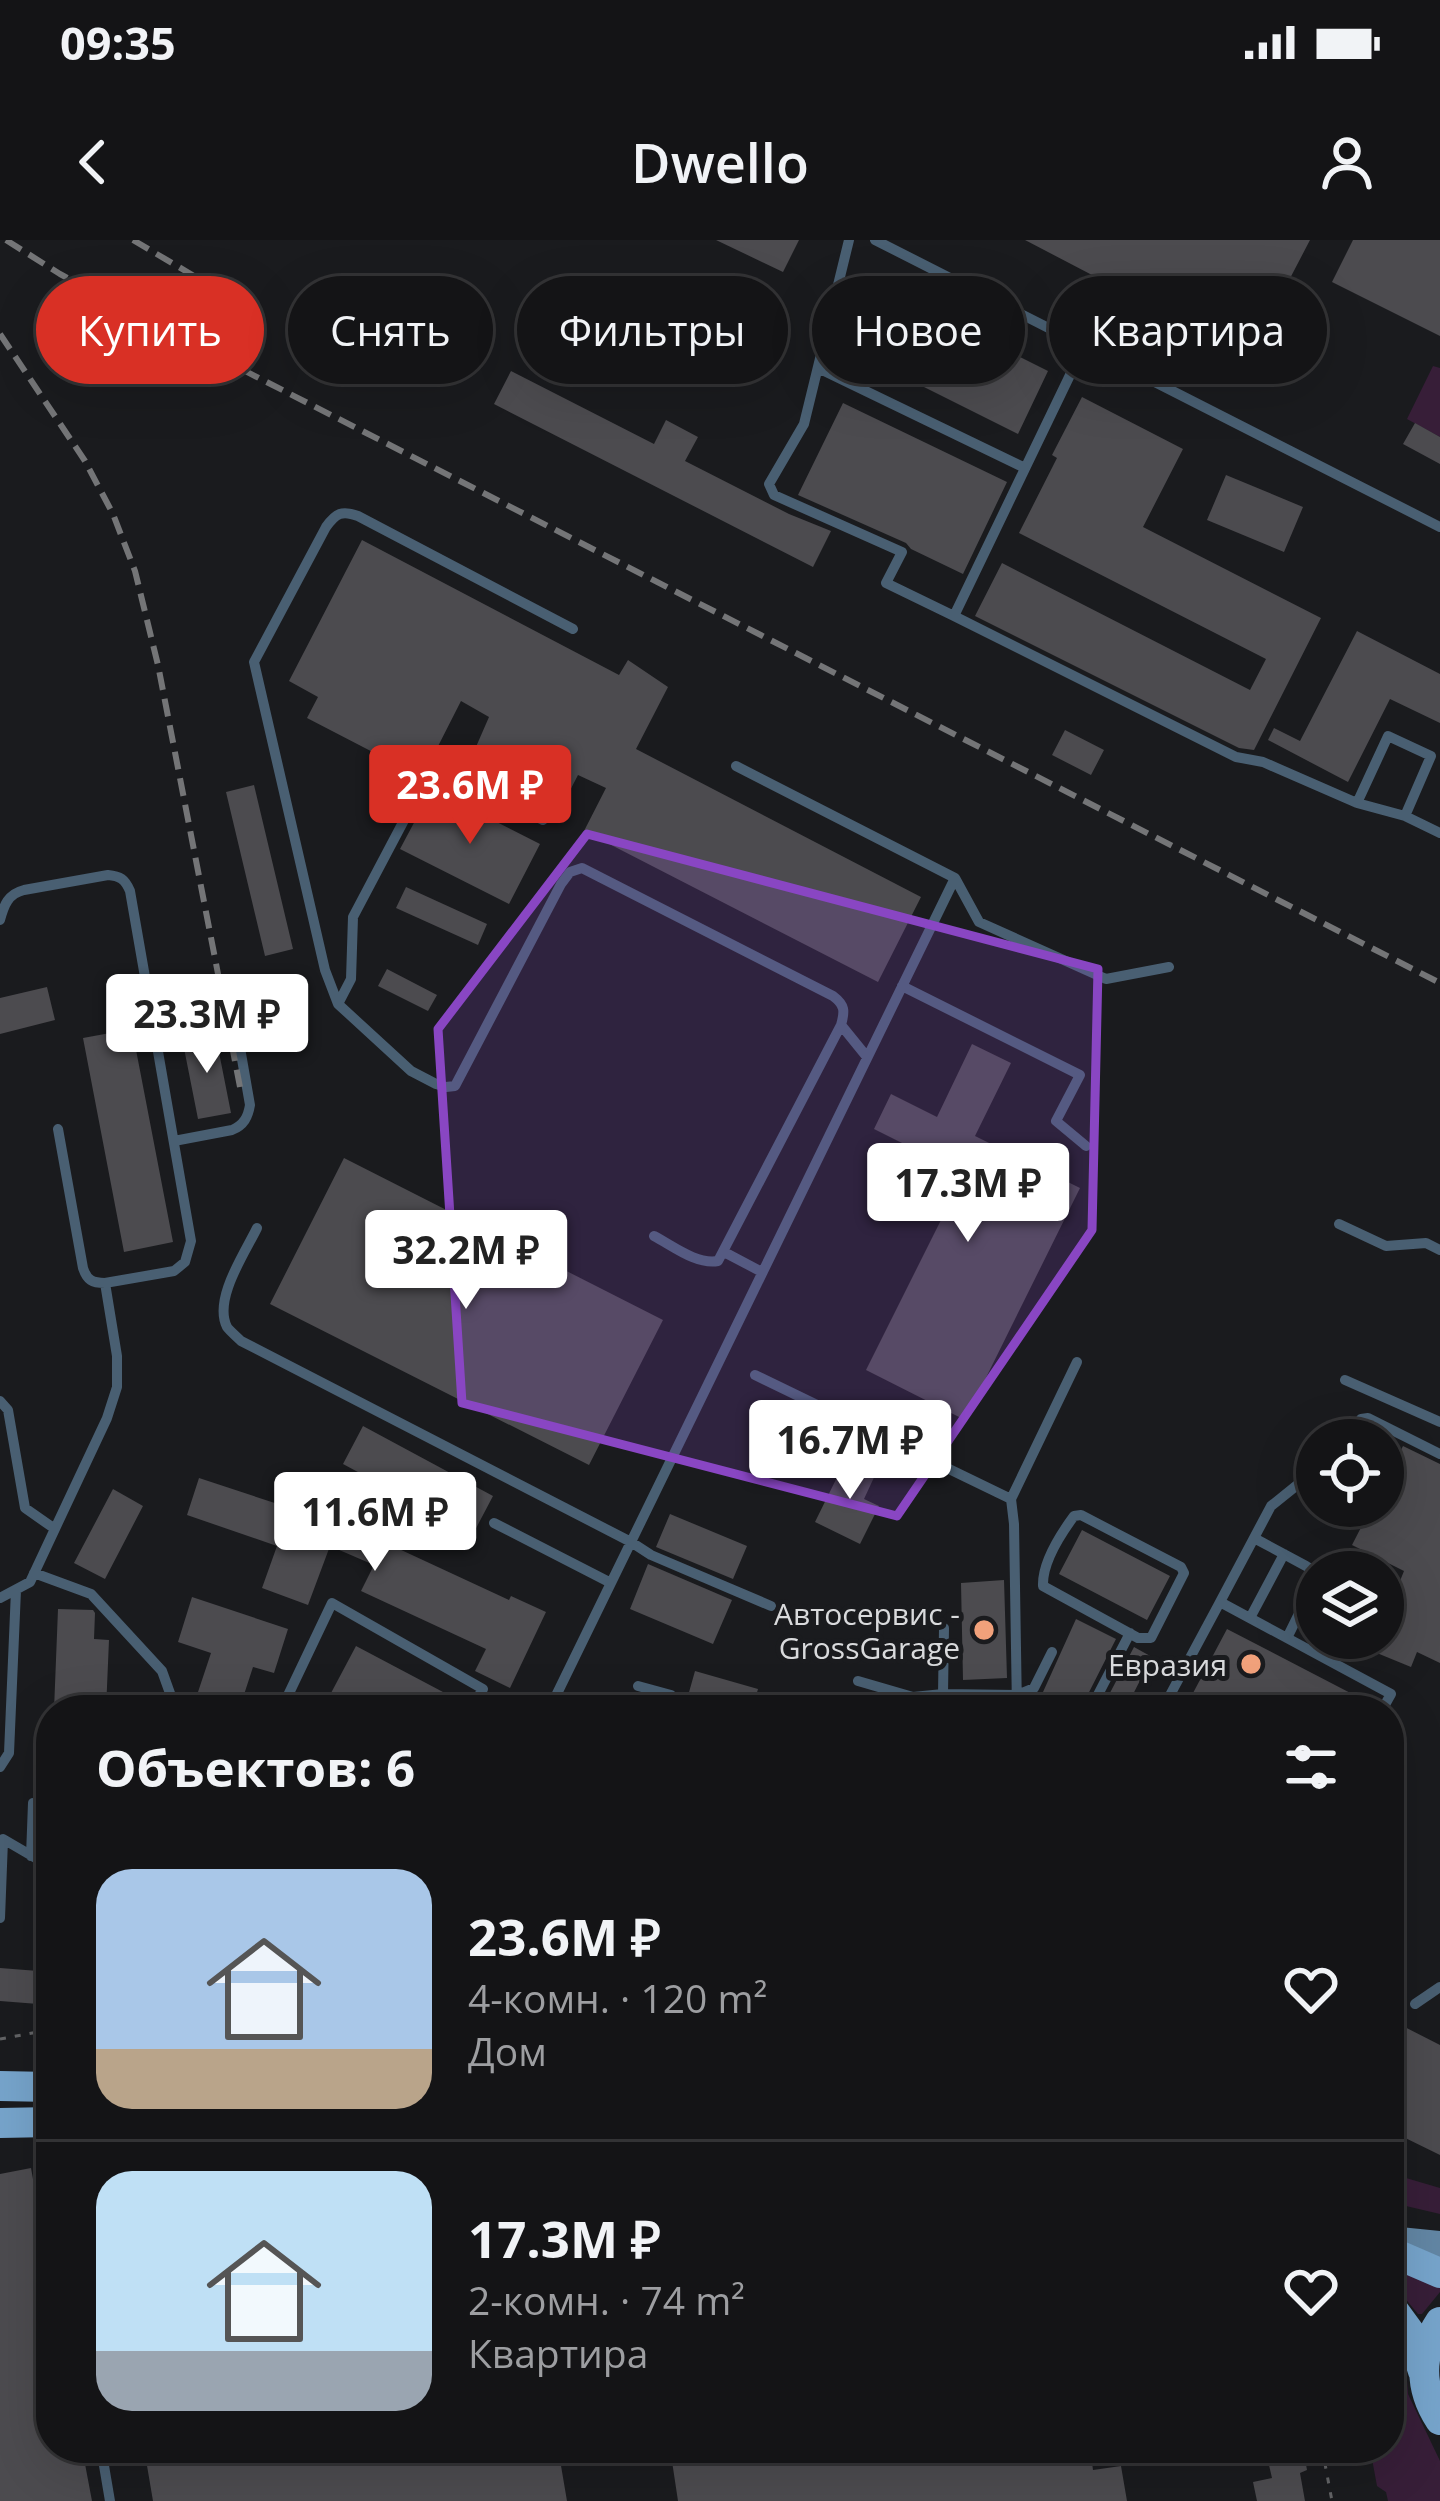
<!DOCTYPE html>
<html lang="ru">
<meta charset="utf-8">
<style>
:root{--surface:#141416;--page:#1d1d1f;--text:#f1f3f6;--muted:#9d9ea1;--line:#333335;--accent:#d93025}
body{margin:0;font-family:"Open Sans",sans-serif;background:var(--page);color:var(--text);height:100vh;display:flex;flex-direction:column;font-size:45px;white-space:nowrap}
*{box-sizing:border-box;margin:0}
p{font-size:39px;color:var(--muted)}
.icon{flex:none;width:66px;height:66px;fill:none;stroke:currentColor;stroke-width:2;stroke-linecap:round;stroke-linejoin:round}
.map{position:relative;flex:1;overflow:hidden}
.panel{position:absolute;left:36px;top:1455px;width:1368px;height:768px;display:flex;flex-direction:column;background:var(--surface);border-radius:48px;box-shadow:0 12px 48px #0002,0 0 0 3px var(--line)}
.panel>*{flex:none}
.guide{position:absolute;left:36px;top:36px;width:1368px;height:108px;display:flex;gap:24px}
.tools{position:absolute;left:1296px;top:1179px;display:grid;gap:24px}
.tools a{display:grid;place-items:center;width:108px;height:108px;border-radius:50%;background:var(--surface);box-shadow:0 12px 48px #0002,0 0 0 3px var(--line);font-size:60px}
.price{position:absolute;translate:-50% -102px;padding:0 27px;border-radius:12px;background:#fff;color:#222;font-size:39px;line-height:78px;filter:drop-shadow(0 3px 6px #0008)}
.price::after{content:'';position:absolute;left:50%;top:72px;width:36px;height:27px;margin-left:-18px;background:inherit;clip-path:polygon(0 0,100% 0,50% 100%)}
.price.on{background:var(--accent);color:#fff}
ul{padding:0;list-style:none}
li{display:flex;align-items:center;gap:36px;height:300px;padding:0 60px}
li+li{border-top:3px solid var(--line)}
li span{display:grid;place-items:center;flex:none;width:336px;height:240px;border-radius:36px;color:#555}
li>.icon{margin-inline-start:auto}
span .icon{width:144px;height:144px;fill:#fffc;stroke-width:1}
li b{font-size:51px}
h2{display:flex;justify-content:space-between;align-items:center;height:144px;padding:0 60px;font-size:51px}
.chip{padding:0 42px;border-radius:54px;background:var(--surface);box-shadow:0 12px 48px #0002,0 0 0 3px var(--line);font-size:42px;line-height:108px}
.chip.on{background:var(--accent);color:#fff}
.status{display:flex;justify-content:space-between;align-items:center;height:84px;padding:0 60px;background:var(--surface);direction:ltr}
.status svg{height:33px;fill:currentColor}
header{display:flex;justify-content:space-between;align-items:center;height:156px;padding:0 60px;background:var(--surface);font-size:54px;font-weight:600}
.map>svg:first-child{display:block}
.green{fill:#371e38}
.building{fill:#4c4b4f}
.lines{fill:none;stroke-linecap:round;stroke-linejoin:round}
.path{stroke:#626365;stroke-width:3;stroke-dasharray:6 9;stroke-linecap:butt}
.lane{stroke:#495f72;stroke-width:10}
.secondary{stroke:#6286a4;stroke-width:30}
.primary{stroke:#76a4cb;stroke-width:30}
.rail{stroke:#747577;stroke-width:6;stroke-dasharray:18 9;stroke-linecap:butt}
.marked{fill:#8946c3;fill-opacity:0.2;stroke:#8946c3;stroke-width:9;stroke-linejoin:round}
.poi-dot{fill:#f1a17b;stroke:#1a1b1e;stroke-width:4.5}
.labels{text-anchor:middle;dominant-baseline:central;stroke-width:10;stroke-linejoin:round;paint-order:stroke}
.poi-label{font-size:30px;fill:#d9dadc;stroke:#1a1b1e;text-anchor:end}
</style>
<div class="status"><b>09:35</b><svg viewBox="0 0 49 12"><path d="M0 12V9h3v3zM5 12V6h3v6zM10 12V3h3v9zM15 12V0h3v12zM26 1h20v11H26zM47 4h2v5h-2z"/></svg></div>
<header><svg class="icon" aria-label="back" viewBox="0 0 24 24"><path d="M15 5l-7 7 7 7"/></svg>Dwello<svg class="icon" aria-label="person" viewBox="0 0 24 24"><circle cx="12" cy="8" r="4"/><path d="M4 21q1-7 8-7t8 7"/></svg></header>
<div class="map">
<svg width="1440" height="2261" viewBox="0 0 1440 2261">
<rect width="100%" height="100%" fill="#1a1b1e"/>
<path class="green" d="M 1433,126 L 1440,128 L 1440,197 L 1407,179 Z
M 1389,1933 L 1440,1948 L 1440,1974 L 1389,1962 Z
M 1389,2026 L 1440,2046 L 1440,2052 L 1422,2074 L 1418,2074 L 1389,2039 Z
M 1389,2087 L 1406,2128 L 1408,2154 L 1440,2221 L 1440,2261 L 1388,2261 L 1386,2252 L 1377,2246 L 1370,2208 L 1389,2208 Z"/>
<path class="building" d="M 716,0 L 799,0 L 783,32 Z
M 1025,0 L 1310,0 L 1249,117 Z
M 1353,0 L 1440,0 L 1440,96 L 1332,42 Z
M 867,41 L 1048,131 L 1018,194 L 924,147 L 939,117 L 851,73 Z
M 511,131 L 654,204 L 666,180 L 698,197 L 685,221 L 789,274 L 831,291 L 813,327 L 494,164 Z
M 1082,157 L 1183,209 L 1143,287 L 1321,378 L 1254,510 L 1239,508 L 975,376 L 1002,323 L 1250,450 L 1266,419 L 1019,293 L 1057,218 L 1052,215 Z
M 843,163 L 1007,242 L 963,334 L 911,309 L 906,303 L 798,255 Z
M 1415,183 L 1440,197 L 1440,224 L 1403,204 Z
M 1226,235 L 1303,267 L 1284,312 L 1207,280 Z
M 362,300 L 619,435 L 628,420 L 668,447 L 636,509 L 921,657 L 878,742 L 584,591 L 606,548 L 578,535 L 564,562 L 472,516 L 489,477 L 461,461 L 430,522 L 421,527 L 417,535 L 307,478 L 318,457 L 289,441 Z
M 1357,391 L 1440,434 L 1440,483 L 1390,459 L 1348,542 L 1268,500 L 1274,488 L 1300,501 Z
M 1065,490 L 1104,510 L 1091,535 L 1052,515 Z
M 254,545 L 293,709 L 265,716 L 226,552 Z
M 432,549 L 540,604 L 509,664 L 400,609 Z
M 406,647 L 487,684 L 478,705 L 396,668 Z
M 387,729 L 437,755 L 428,771 L 378,746 Z
M 47,747 L 55,780 L 0,794 L 0,758 Z
M 132,789 L 173,1002 L 124,1012 L 83,798 Z
M 215,792 L 231,873 L 198,879 L 182,798 Z
M 972,804 L 1011,823 L 975,896 L 1080,948 L 965,1180 L 866,1130 L 964,934 L 874,889 L 891,854 L 937,877 Z
M 344,918 L 663,1080 L 589,1225 L 270,1064 Z
M 363,1186 L 493,1256 L 473,1294 L 343,1224 Z
M 1403,1206 L 1440,1224 L 1440,1423 L 1417,1412 L 1411,1427 L 1372,1411 L 1377,1398 L 1383,1398 L 1383,1383 L 1404,1331 L 1352,1305 L 1372,1266 L 1383,1266 L 1383,1245 Z
M 847,1217 L 877,1231 L 864,1259 L 879,1266 L 860,1304 L 815,1282 Z
M 199,1238 L 290,1268 L 296,1254 L 342,1271 L 336,1289 L 381,1309 L 384,1302 L 509,1360 L 511,1356 L 546,1372 L 510,1448 L 475,1431 L 486,1409 L 361,1351 L 374,1325 L 330,1306 L 308,1365 L 262,1348 L 277,1306 L 187,1275 Z
M 113,1249 L 143,1266 L 105,1339 L 74,1323 Z
M 670,1274 L 747,1306 L 733,1339 L 656,1307 Z
M 1082,1290 L 1170,1336 L 1147,1380 L 1059,1334 Z
M 648,1324 L 732,1360 L 713,1404 L 630,1369 Z
M 1004,1340 L 1007,1438 L 963,1440 L 961,1343 Z
M 192,1357 L 288,1389 L 274,1433 L 253,1427 L 239,1470 L 192,1470 L 211,1413 L 178,1402 Z
M 58,1369 L 93,1370 L 95,1373 L 94,1399 L 109,1400 L 106,1470 L 54,1470 Z
M 1076,1379 L 1116,1399 L 1080,1470 L 1029,1470 L 1036,1458 L 1043,1452 Z
M 1227,1389 L 1360,1458 L 1354,1470 L 1184,1470 Z
M 356,1406 L 443,1452 L 434,1470 L 322,1470 Z
M 1134,1407 L 1152,1417 L 1125,1470 L 1101,1470 Z
M 695,1431 L 758,1449 L 752,1470 L 684,1470 Z
M 0,1728 L 51,1732 L 51,1765 L 0,1761 Z
M 1389,1779 L 1440,1805 L 1440,1915 L 1389,1890 Z
M 31,1928 L 51,2039 L 51,2208 L 82,2208 L 92,2261 L 0,2261 L 0,1934 Z
M 144,2208 L 558,2208 L 567,2261 L 153,2261 Z
M 670,2208 L 1090,2208 L 1093,2230 L 1121,2226 L 1127,2261 L 678,2261 Z
M 1265,2208 L 1303,2208 L 1307,2230 L 1300,2233 L 1305,2261 L 1257,2261 L 1253,2242 L 1272,2238 Z"/>
<g class="lines">
<path class="path" d="M 0,1799 L 38,1792 L 51,1793
M 1322,2208 L 1332,2261"/>
<path class="lane" d="M 849,0 L 804,184 L 769,244 L 774,255 L 902,312 L 886,343 L 954,376 L 1084,106 L 1440,287
M 875,0 L 1084,106
M 818,128 L 1025,228
M 954,376 L 1236,517 L 1263,522 L 1357,563 L 1388,496 L 1431,516 L 1405,576 L 1440,593
M 573,389 L 358,276 C 342,270 336,273 326,287 L 254,422 L 325,730 L 338,764 L 411,831 L 436,844 L 446,847 L 455,846 L 561,644 L 570,632 L 582,628 L 833,756 C 845,765 845,771 841,785 L 867,817
M 1357,563 L 1405,576
M 955,638 L 979,682 L 1106,739 L 1169,727
M 0,680 C 4,665 8,654 24,650 L 108,635 C 120,636 125,639 130,651 L 191,1001 L 185,1022 L 174,1031 L 105,1043
M 902,746 L 1080,835 L 1056,881 L 1086,906
M 338,764 L 351,739 L 353,677 L 429,533 L 439,529 L 449,531 L 543,580
M 174,901 L 232,890 C 244,885 248,877 250,865 L 232,762
M 1339,984 L 1386,1006 L 1426,1003 L 1440,1010
M 257,988 C 245,1013 213,1059 227,1087 C 228,1089 240,1100 241,1101 L 631,1302 L 651,1315 L 771,1366
M 654,996 C 673,1006 697,1025 718,1021 L 841,785
M 724,1012 L 762,1032
M 755,1135 L 1011,1259 L 1014,1284 L 1017,1470
M 1345,1140 L 1440,1182
M 0,1161 L 8,1170 L 25,1268 L 55,1289
M 1348,1200 L 1361,1179 L 1368,1178 L 1440,1214
M 1011,1259 L 1077,1122
M 1081,1275 L 1181,1327 L 1184,1333 L 1151,1398 L 1138,1398 L 1043,1346 C 1042,1323 1060,1295 1074,1276 Z
M 494,1283 L 611,1343
M 1254,1298 L 1306,1326 L 1314,1331 L 1316,1339 L 1287,1398
M 34,1333 L 91,1354 L 162,1431 L 171,1456 L 168,1470
M 0,1358 L 30,1342 L 107,1178 L 117,1147 L 117,1116 L 105,1043 C 92,1043 87,1040 83,1028 L 58,889
M 1220,1362 L 1271,1266 L 1317,1229
M 1250,1378 L 1284,1314
M 858,1441 L 913,1457 L 943,1454 L 1017,1455 L 1034,1448 L 1052,1412
M 638,1446 L 671,1455 L 667,1470
M 943,1454 L 944,1388
M 281,1470 L 332,1363 L 483,1449 L 470,1470
M 549,1470 L 955,638 L 736,526
M 1090,1470 L 1130,1393
M 1162,1470 L 1220,1362 L 1391,1454 L 1382,1470
M 0,1527 L 9,1513 L 16,1350
M 3,1599 L 51,1627
M 31,1616 L 33,1563
M 0,1678 L 3,1600
M 1415,1764 L 1440,1747
M 41,1886 L 51,1940
M 101,2208 L 110,2261"/>
<path class="secondary" d="M 1389,2001 L 1440,2006"/>
<path class="primary" d="M 0,1846 L 51,1847
M 0,1883 L 51,1882
M 1389,2011 L 1440,2033
M 1389,2064 L 1411,2094 L 1423,2131
M 1440,2082 C 1419,2114 1419,2148 1440,2180"/>
<path class="rail" d="M 6,0 L 60,34 L 130,72 L 1440,743
M 133,0 L 194,36
M 0,94 L 85,221 L 113,274 L 135,331 L 158,425 L 240,847"/>
</g>
<path class="marked" d="M 587,594 L 1098,729 L 1092,990 L 897,1276 L 462,1163 L 438,789 Z"/>
<g class="poi-dot">
<circle cx="984" cy="1390" r="12"/>
<circle cx="1251" cy="1424" r="12"/>
</g>
<g class="labels">
<g class="poi-label">
<text x="960" y="1373">Автосервис -<tspan x="960" dy="34">GrossGarage</tspan></text>
<text x="1227" y="1424">Евразия</text>
</g>
</g>
</svg>
<div class="tools">
<a><svg class="icon" aria-label="locate" viewBox="0 0 24 24"><circle cx="12" cy="12" r="6"/><path d="M12 2v4M12 18v4M2 12h4M18 12h4"/></svg></a>
<a><svg class="icon" aria-label="layers" viewBox="0 0 24 24"><path d="M12 4l9 5-9 5-9-5zM3 14l9 5 9-5"/></svg></a>
</div>
<b class="price on" style="left:470px;top:607px">23.6M ₽</b>
<b class="price" style="left:207px;top:836px">23.3M ₽</b>
<b class="price" style="left:968px;top:1005px">17.3M ₽</b>
<b class="price" style="left:466px;top:1072px">32.2M ₽</b>
<b class="price" style="left:850px;top:1262px">16.7M ₽</b>
<b class="price" style="left:375px;top:1334px">11.6M ₽</b>
<div class="guide">
<a class="chip on">Купить</a>
<a class="chip">Снять</a>
<a class="chip">Фильтры</a>
<a class="chip">Новое</a>
<a class="chip">Квартира</a>
</div>
<section class="panel">
<h2>Объектов: 6<svg class="icon" aria-label="filters" viewBox="0 0 24 24"><path d="M4 7h16M4 17h16"/><circle cx="9" cy="7" r="2"/><circle cx="15" cy="17" r="2"/></svg></h2>
<ul>
<li><span style="background:linear-gradient(#a9c7e8 75%,#b9a48a 0)"><svg class="icon" aria-label="home" viewBox="0 0 24 24"><path d="M3 11l9-7 9 7M6 9v11h12V9"/></svg></span><div><b>23.6M ₽</b><p>4-комн. · 120 m²</p><p>Дом</p></div><svg class="icon" aria-label="heart" viewBox="0 0 24 24"><path d="M12 20l-8-8c-3-5 5-10 8-4 3-6 11-1 8 4z"/></svg></li>
<li><span style="background:linear-gradient(#bfe0f5 75%,#9aa5b1 0)"><svg class="icon" aria-label="home" viewBox="0 0 24 24"><path d="M3 11l9-7 9 7M6 9v11h12V9"/></svg></span><div><b>17.3M ₽</b><p>2-комн. · 74 m²</p><p>Квартира</p></div><svg class="icon" aria-label="heart" viewBox="0 0 24 24"><path d="M12 20l-8-8c-3-5 5-10 8-4 3-6 11-1 8 4z"/></svg></li>
</ul>
</section>
</div>
